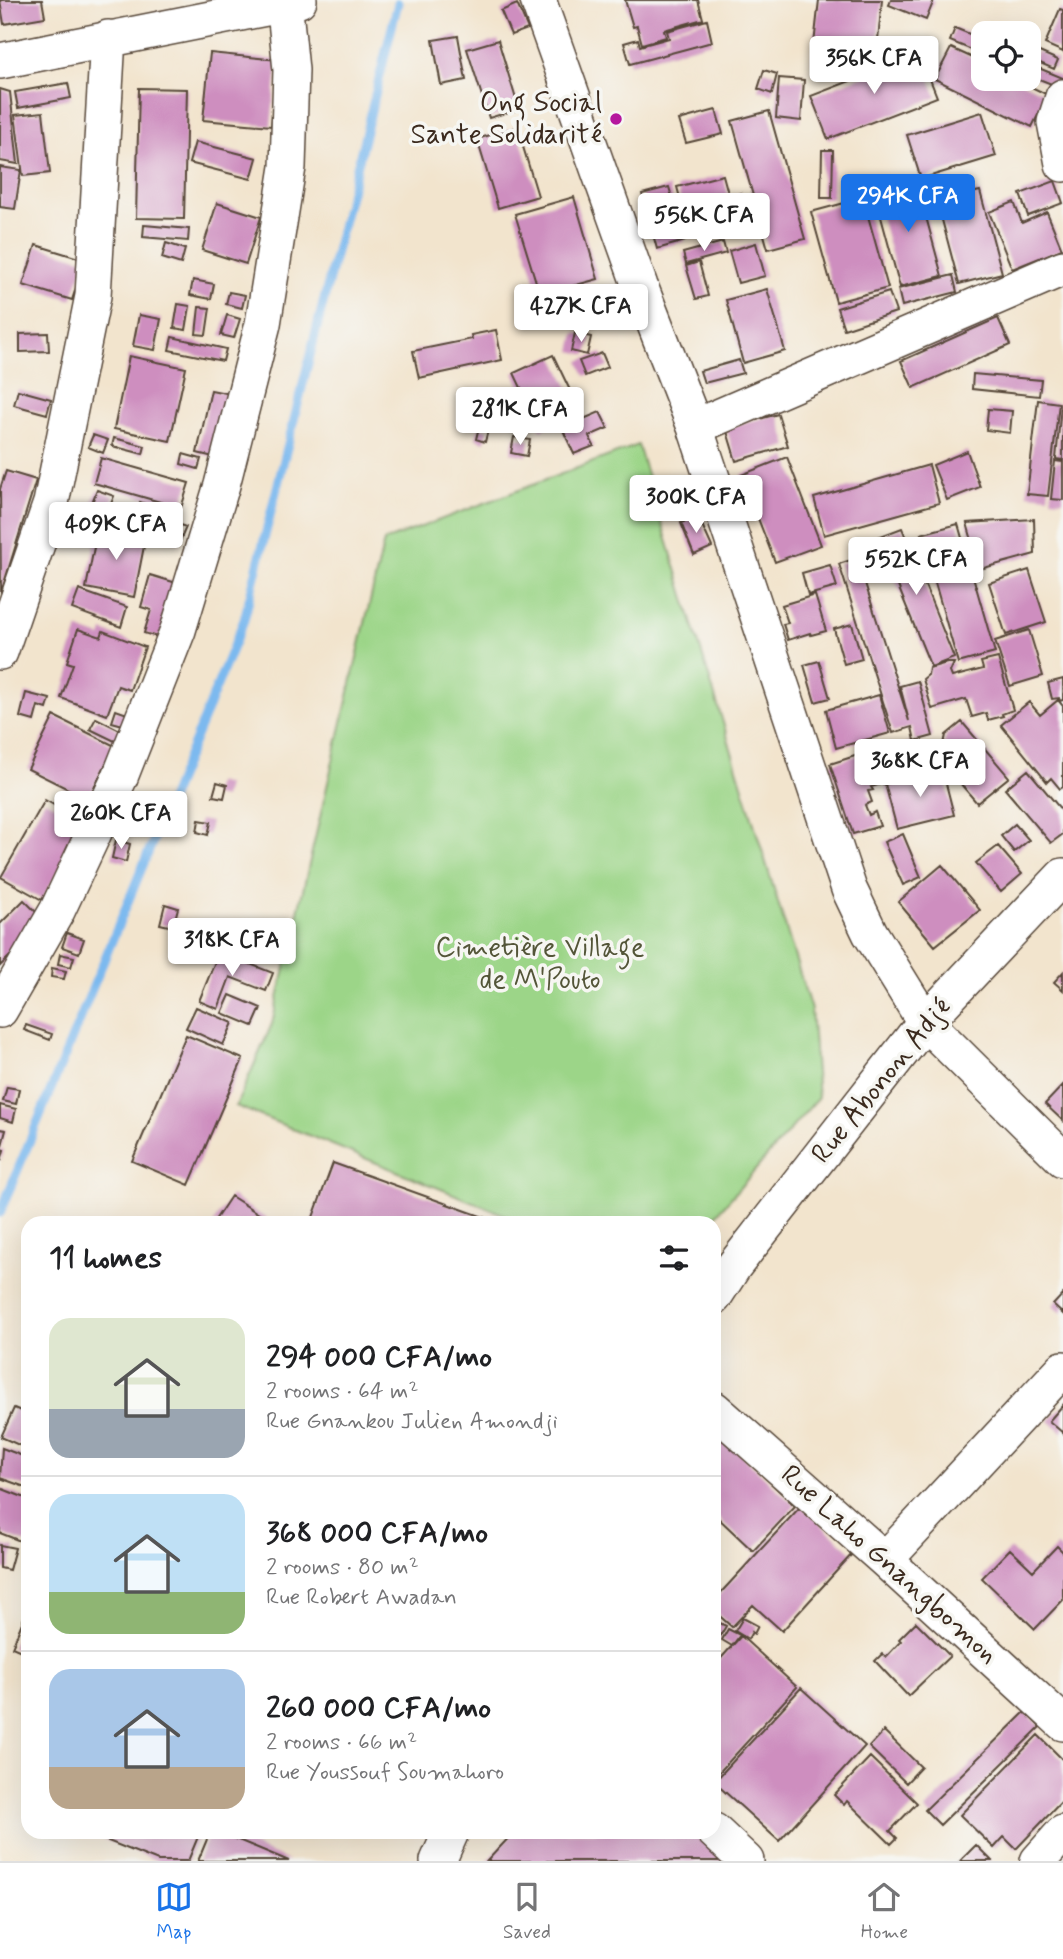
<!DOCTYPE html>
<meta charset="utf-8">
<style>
:root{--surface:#fff;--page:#f2f2f2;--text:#202124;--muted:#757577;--line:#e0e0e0;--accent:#1a73e8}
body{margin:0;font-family:Mynerve,sans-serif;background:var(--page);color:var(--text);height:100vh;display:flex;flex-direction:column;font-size:26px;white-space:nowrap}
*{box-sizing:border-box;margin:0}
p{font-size:23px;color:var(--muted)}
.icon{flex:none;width:38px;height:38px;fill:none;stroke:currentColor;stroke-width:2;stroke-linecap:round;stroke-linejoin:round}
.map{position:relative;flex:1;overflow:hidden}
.side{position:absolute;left:21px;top:1216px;width:700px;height:623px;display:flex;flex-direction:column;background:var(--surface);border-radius:21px;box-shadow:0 7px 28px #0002}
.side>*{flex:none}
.controls{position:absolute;left:971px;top:21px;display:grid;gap:14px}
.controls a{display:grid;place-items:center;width:70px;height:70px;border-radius:14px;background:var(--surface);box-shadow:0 7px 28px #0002;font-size:35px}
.price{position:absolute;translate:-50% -60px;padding:0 16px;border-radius:7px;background:#fff;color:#222;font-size:23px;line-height:46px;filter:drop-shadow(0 2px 4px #0008)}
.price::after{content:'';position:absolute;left:50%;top:42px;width:21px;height:16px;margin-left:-10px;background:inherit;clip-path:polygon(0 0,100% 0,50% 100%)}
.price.active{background:var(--accent);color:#fff}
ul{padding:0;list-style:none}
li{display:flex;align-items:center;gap:21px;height:175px;padding:0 28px}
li+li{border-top:2px solid var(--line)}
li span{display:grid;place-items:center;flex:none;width:196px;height:140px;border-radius:21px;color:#555}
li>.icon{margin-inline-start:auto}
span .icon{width:84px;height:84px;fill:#fffc;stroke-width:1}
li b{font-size:30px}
h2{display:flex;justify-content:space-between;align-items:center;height:84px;padding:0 28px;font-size:30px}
.tab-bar{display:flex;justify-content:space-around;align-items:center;height:98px;border-top:2px solid var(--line);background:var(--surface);font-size:19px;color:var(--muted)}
.tab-bar a{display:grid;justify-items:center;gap:4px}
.tab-bar .active{color:var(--accent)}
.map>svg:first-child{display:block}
.green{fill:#9cd588;stroke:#6c8053;stroke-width:2}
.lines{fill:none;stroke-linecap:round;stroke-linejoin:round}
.stream{stroke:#7bb9ef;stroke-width:9}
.building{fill:#ce8ebf}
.minor-casing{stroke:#564638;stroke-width:38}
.minor{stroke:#fff;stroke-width:35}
.poi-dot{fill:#b5179e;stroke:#f6f6f2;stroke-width:2.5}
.labels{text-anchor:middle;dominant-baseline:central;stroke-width:7;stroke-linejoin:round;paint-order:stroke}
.poi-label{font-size:28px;fill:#3b2a1e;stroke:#f6f6f2;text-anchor:end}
.park-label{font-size:28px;fill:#535538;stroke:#f6f6f2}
.street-label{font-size:28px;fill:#3b2a1e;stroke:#f6f6f2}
</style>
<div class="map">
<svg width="1063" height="1861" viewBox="0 0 1063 1861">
<rect width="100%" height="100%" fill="#f6f6f2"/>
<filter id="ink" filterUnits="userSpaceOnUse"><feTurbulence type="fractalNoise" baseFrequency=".0143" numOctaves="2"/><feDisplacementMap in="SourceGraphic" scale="14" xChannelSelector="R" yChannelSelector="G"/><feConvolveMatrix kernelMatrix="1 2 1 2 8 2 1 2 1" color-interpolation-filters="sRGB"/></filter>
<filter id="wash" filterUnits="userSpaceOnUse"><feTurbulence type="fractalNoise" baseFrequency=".00686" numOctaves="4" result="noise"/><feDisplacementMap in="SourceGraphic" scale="28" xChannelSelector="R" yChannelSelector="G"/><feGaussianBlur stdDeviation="1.57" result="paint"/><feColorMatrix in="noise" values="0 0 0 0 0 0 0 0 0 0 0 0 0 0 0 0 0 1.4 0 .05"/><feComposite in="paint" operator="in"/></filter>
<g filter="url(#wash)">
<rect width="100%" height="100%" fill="#f2e4cd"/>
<path class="green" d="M 638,445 L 811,1010 L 818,1098 L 709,1223 L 525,1223 L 236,1106 L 272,1024 L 384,541 Z"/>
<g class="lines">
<path class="stream" d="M 0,1213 L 244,620 L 398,3"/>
</g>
<g id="blocks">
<path class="building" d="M 0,0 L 42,0 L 45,17 L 4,24 Z
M 625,0 L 698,0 L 703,19 L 664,30 L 666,37 L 642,44 L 637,26 L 633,27 Z
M 819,0 L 882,0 L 875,69 L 812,62 Z
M 891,0 L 934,0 L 926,20 L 889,5 Z
M 517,4 L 528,29 L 511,35 L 501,11 Z
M 1060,9 L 1063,10 L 1063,52 L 1045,44 Z
M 707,20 L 712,42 L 630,64 L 624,43 L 638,39 L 640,46 L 669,38 L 667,31 Z
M 955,28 L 984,40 L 984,55 L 950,41 Z
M 458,36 L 466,80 L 441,85 L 433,40 Z
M 498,40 L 519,109 L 489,118 L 467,49 Z
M 951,48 L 984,63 L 984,79 L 1015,79 L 1048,95 L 1032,127 L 935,79 Z
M 1037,51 L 1058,60 L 1054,69 L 1033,60 Z
M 210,53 L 278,60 L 271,126 L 203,120 Z
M 920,54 L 937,97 L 828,139 L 811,96 Z
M 1029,64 L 1063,78 L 1059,87 L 1029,75 Z
M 764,70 L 777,74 L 772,94 L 758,89 Z
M 779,78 L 804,80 L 801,121 L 776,118 Z
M 68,83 L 71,98 L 18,108 L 15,92 Z
M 139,88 L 187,89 L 184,219 L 136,218 Z
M 0,89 L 10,92 L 18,164 L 0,161 Z
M 716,110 L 723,134 L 686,143 L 679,120 Z
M 769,111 L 805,239 L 768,249 L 732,121 Z
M 43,112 L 50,173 L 23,176 L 15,115 Z
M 982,112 L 996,156 L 921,179 L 907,135 Z
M 517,127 L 538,196 L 498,208 L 477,139 Z
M 195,142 L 257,158 L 251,179 L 189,163 Z
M 822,150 L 833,150 L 832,198 L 821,198 Z
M 0,167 L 21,170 L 15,209 L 0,207 Z
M 723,175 L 729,197 L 741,193 L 750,222 L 691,238 L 677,187 Z
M 916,180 L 942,276 L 900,287 L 874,191 Z
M 1055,181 L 1063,203 L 1028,216 L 1020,194 Z
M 669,187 L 685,241 L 657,249 L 642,194 Z
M 980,191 L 1002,273 L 959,284 L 937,201 Z
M 574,197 L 598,279 L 540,295 L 515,214 Z
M 863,198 L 888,288 L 836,302 L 811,212 Z
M 1014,202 L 1022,223 L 1047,212 L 1062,249 L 1012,269 L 989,212 Z
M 217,203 L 261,217 L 246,264 L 202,250 Z
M 144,225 L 189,229 L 188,241 L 143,237 Z
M 723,242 L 726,253 L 686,264 L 683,253 Z
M 166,243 L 185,249 L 181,264 L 162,258 Z
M 756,243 L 765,276 L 738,283 L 729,251 Z
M 36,245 L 85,260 L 72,300 L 23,285 Z
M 699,262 L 708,296 L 696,299 L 686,266 Z
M 953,275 L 957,292 L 902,306 L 898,289 Z
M 193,280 L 214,284 L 211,299 L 190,295 Z
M 767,289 L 785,351 L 743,363 L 726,300 Z
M 229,292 L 245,295 L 242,308 L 226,304 Z
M 889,292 L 896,312 L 844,329 L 837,308 Z
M 178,304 L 190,306 L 186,330 L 174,328 Z
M 199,307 L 210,308 L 206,335 L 196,334 Z
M 139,315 L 161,319 L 155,350 L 133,346 Z
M 227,315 L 240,319 L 234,338 L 221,335 Z
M 998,318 L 1010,345 L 913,388 L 901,361 Z
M 496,330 L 502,360 L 419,378 L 413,351 L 472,339 L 471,335 Z
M 48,333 L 49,351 L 20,352 L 20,334 Z
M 575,333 L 591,337 L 587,355 L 571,351 Z
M 172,337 L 226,349 L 223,361 L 169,350 Z
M 602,353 L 608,367 L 585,376 L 579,361 Z
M 553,355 L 580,411 L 541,430 L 514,373 Z
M 129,356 L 186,368 L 170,441 L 114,429 Z
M 739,360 L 743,373 L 704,383 L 700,371 Z
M 973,374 L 1041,380 L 1039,396 L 972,389 Z
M 18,390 L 51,399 L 47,414 L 14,405 Z
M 211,390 L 236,395 L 222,459 L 197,453 Z
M 503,396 L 513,398 L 512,403 L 509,402 L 506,413 L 500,412 Z
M 477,397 L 490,398 L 489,415 L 476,414 Z
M 1038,400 L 1059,403 L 1048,496 L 1027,494 Z
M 1061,406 L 1063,407 L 1063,460 L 1056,459 Z
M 988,409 L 1012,411 L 1010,433 L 986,430 Z
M 600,412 L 608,428 L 589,436 L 594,446 L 574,454 L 562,428 Z
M 778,414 L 788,446 L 736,461 L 726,428 Z
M 479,427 L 488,430 L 485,442 L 476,439 Z
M 93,435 L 108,440 L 103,453 L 88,447 Z
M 514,437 L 530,440 L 527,456 L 511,453 Z
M 114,438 L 145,446 L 143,454 L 112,446 Z
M 967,451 L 980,487 L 947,500 L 933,465 Z
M 183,454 L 201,459 L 198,469 L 181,464 Z
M 787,457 L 821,545 L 775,562 L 741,475 Z
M 101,458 L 189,483 L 181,508 L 94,483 Z
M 1055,461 L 1063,462 L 1063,500 L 1051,499 Z
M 929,465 L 939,503 L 824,535 L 814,498 Z
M 6,471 L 36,480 L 1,593 L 0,489 Z
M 97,490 L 114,496 L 103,524 L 86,517 Z
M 140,502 L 150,506 L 146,516 L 137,512 Z
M 698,516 L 712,547 L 694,555 L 681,523 Z
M 150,517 L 161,521 L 155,534 L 145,530 Z
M 1034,519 L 1035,554 L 980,569 L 967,523 Z
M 165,520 L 171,522 L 164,537 L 159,535 Z
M 174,523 L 186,527 L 179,543 L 168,539 Z
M 958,524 L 995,653 L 958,663 L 921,534 Z
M 98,527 L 146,536 L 134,597 L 86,588 Z
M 902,528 L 954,658 L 931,667 L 878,537 Z
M 857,558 L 909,721 L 900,686 L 918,681 L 933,736 L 915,741 L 912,727 L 893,733 L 839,564 Z
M 830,565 L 837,587 L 808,595 L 802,573 Z
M 1029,570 L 1046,622 L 1006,635 L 989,583 Z
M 150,575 L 183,585 L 167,640 L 144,633 L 151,610 L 141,607 Z
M 79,590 L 127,607 L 121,627 L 72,609 Z
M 815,595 L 826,631 L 811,635 L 810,633 L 788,640 L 783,624 L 788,623 L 782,605 Z
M 852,624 L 862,659 L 844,664 L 834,629 Z
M 78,629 L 101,637 L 103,631 L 145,647 L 130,690 L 118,686 L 107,715 L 61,698 L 73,664 L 67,662 Z
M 1029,630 L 1043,676 L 1010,686 L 995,641 Z
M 998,658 L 1013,710 L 1002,714 L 1003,716 L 988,720 L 986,713 L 972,717 L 966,699 L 932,709 L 923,679 L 928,675 L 929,668 L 947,663 L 954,663 L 950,672 L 952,677 L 983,669 L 981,662 Z
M 819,661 L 830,698 L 815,702 L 804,665 Z
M 1063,679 L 1063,700 L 1060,701 L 1059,698 L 1052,699 L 1048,683 Z
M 26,693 L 50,699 L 47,709 L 38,706 L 34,721 L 20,717 Z
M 133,695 L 144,698 L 134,728 L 112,722 L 116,710 L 127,714 Z
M 879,695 L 890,733 L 836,748 L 826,710 Z
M 1058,700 L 1063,706 L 1063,787 L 1060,789 L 1051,778 L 1047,782 L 1001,725 L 1029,702 L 1040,715 Z
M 54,716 L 115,746 L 88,799 L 28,769 Z
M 96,718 L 132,736 L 127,747 L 90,729 Z
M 962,722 L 1009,777 L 977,803 L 948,769 L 946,760 L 944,744 L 946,735 Z
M 910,742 L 915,755 L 902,761 L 897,747 Z
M 880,748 L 883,758 L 896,754 L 900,766 L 896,768 L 900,778 L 871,787 L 873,790 L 868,791 L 872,802 L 865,805 L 869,815 L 875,812 L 880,826 L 853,834 L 830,764 Z
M 942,768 L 954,815 L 897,829 L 885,784 L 903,780 L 903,777 Z
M 1028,770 L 1063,812 L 1063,834 L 1051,843 L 1005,789 Z
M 217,782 L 227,785 L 224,798 L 213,796 Z
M 45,800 L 86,823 L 42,900 L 1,877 Z
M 199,820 L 211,822 L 208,835 L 197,832 Z
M 1015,824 L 1029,840 L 1014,852 L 1001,836 Z
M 903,834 L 921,877 L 903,885 L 884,842 Z
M 116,840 L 130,844 L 126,862 L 112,858 Z
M 998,846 L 1022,874 L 1001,892 L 976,863 Z
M 942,865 L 980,910 L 935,946 L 898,902 Z
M 24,900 L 45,921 L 0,966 L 0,924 Z
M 165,904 L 178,908 L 173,927 L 160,924 Z
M 67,933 L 84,939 L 79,953 L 62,947 Z
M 219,952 L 273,973 L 266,991 L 230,977 L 218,1009 L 199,1001 Z
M 60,954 L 74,957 L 71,967 L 58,964 Z
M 52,968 L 66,971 L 64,979 L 51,977 Z
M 1063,972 L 1063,990 L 1054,982 Z
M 230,995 L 261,1008 L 253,1026 L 222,1013 Z
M 196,1007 L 233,1023 L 223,1045 L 186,1028 Z
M 26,1025 L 52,1034 L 50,1040 L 24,1030 Z
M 186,1035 L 243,1059 L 189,1185 L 132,1161 Z
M 1063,1085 L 1063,1121 L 1045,1104 Z
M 7,1087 L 19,1089 L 16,1104 L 3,1101 Z
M 0,1105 L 16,1109 L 13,1122 L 0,1118 Z
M 0,1129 L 6,1130 L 1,1149 L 4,1150 L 1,1161 Z
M 333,1163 L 500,1223 L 322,1223 L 312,1220 Z
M 231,1196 L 273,1223 L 213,1223 Z
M 1063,1294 L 1063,1314 L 1053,1305 Z
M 1063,1405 L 1063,1433 L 1049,1421 Z
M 14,1408 L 28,1414 L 28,1449 L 1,1437 Z
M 714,1429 L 795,1506 L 753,1551 L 714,1514 Z
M 2,1448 L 28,1458 L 28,1488 L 0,1478 Z
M 0,1488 L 28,1499 L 28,1544 L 0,1533 Z
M 801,1506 L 853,1553 L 782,1631 L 753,1605 L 732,1627 L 714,1611 L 714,1600 Z
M 0,1545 L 15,1548 L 9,1570 L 0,1568 Z
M 1057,1546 L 1063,1552 L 1063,1600 L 1035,1629 L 982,1578 L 1010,1549 L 1033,1571 Z
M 28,1608 L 28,1654 L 12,1647 Z
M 743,1618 L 758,1626 L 754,1634 L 752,1632 L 748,1639 L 735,1631 Z
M 714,1620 L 726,1626 L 714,1647 Z
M 916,1622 L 950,1656 L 908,1696 L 875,1661 L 882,1654 L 886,1657 L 901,1641 L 899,1639 Z
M 728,1629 L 740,1635 L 732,1646 L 722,1640 Z
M 741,1636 L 797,1687 L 714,1778 L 714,1666 Z
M 801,1688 L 865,1746 L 779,1841 L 714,1782 Z
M 1025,1712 L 1040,1727 L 940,1825 L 925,1810 Z
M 884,1731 L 921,1767 L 906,1783 L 869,1747 Z
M 1038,1735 L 1063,1760 L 1063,1800 L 1016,1849 L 1004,1837 L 994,1848 L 960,1815 Z
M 870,1757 L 917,1803 L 890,1831 L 897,1838 L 891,1844 L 847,1801 L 844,1805 L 834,1795 Z
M 100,1832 L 200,1832 L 188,1861 L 158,1861 L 98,1837 Z
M 210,1832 L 219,1832 L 289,1861 L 198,1861 Z
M 514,1832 L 702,1832 L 734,1861 L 487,1861 Z
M 976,1845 L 992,1861 L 960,1861 Z"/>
</g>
</g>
<g filter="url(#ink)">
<use href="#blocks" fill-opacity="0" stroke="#564638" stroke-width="2"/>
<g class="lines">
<defs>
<path id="minor" d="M 538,0 L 640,286 L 695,427 L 849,889 L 870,933 L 925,1022 L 1063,1159
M 0,61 L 276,6 L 299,0
M 1063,97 L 1055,122 L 1063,164
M 695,427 L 1063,268
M 0,652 L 51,503 L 93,296 L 108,38
M 0,1010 L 57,911 L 120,777 L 178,630 L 222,485 L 263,324 L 288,167 L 291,70 L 284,0
M 714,1297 L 734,1266 L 925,1022 L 1063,876
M 714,1409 L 885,1560 L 1063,1723
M 885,1560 L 1063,1369
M 714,1831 L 746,1861
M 438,1861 L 451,1832
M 1038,1861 L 1063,1833"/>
</defs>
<use href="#minor" class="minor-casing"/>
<use href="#minor" class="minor"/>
</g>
</g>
<circle class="poi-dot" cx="616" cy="119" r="7"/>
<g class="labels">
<g class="poi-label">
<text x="602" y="103">Ong Social<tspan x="602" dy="32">Sante Solidarité</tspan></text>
</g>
<g class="park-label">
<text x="540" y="948">Cimetière Village<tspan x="540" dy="32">de M'Pouto</tspan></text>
</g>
<g class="street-label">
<text transform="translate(882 1081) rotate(-51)">Rue Abonon Adjé</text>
<text transform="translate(889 1565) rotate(42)">Rue Laho Gnangbomon</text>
</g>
</g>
</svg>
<div class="controls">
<a><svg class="icon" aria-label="locate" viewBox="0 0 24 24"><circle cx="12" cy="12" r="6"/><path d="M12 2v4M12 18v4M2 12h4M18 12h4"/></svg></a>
</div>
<b class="price" style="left:874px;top:96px">356K CFA</b>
<b class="price active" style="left:908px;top:234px">294K CFA</b>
<b class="price" style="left:704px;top:253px">556K CFA</b>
<b class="price" style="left:581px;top:344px">427K CFA</b>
<b class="price" style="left:520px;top:447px">281K CFA</b>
<b class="price" style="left:696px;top:535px">300K CFA</b>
<b class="price" style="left:116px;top:562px">409K CFA</b>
<b class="price" style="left:916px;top:597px">552K CFA</b>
<b class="price" style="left:920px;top:799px">368K CFA</b>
<b class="price" style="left:121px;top:851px">260K CFA</b>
<b class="price" style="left:232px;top:978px">318K CFA</b>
<section class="side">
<h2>11 homes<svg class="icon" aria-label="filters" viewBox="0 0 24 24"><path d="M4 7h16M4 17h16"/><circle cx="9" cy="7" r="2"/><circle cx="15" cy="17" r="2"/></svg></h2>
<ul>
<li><span style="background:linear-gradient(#dfe7d0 65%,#9aa5b1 0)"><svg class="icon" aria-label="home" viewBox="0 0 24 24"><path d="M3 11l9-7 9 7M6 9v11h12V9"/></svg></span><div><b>294 000 CFA/mo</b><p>2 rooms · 64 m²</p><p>Rue Gnankou Julien Amondji</p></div></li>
<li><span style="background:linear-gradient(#bfe0f5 70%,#8fb573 0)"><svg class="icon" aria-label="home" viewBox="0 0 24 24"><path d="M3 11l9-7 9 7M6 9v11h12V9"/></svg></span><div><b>368 000 CFA/mo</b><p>2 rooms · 80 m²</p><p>Rue Robert Awadan</p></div></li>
<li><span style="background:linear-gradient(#a9c7e8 70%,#b9a48a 0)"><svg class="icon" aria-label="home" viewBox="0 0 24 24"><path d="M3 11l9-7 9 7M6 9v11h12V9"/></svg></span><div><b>260 000 CFA/mo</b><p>2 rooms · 66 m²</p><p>Rue Youssouf Soumahoro</p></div></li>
</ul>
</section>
</div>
<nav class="tab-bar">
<a class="active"><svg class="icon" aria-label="map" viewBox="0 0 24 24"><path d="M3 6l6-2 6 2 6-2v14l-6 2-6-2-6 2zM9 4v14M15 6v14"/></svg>Map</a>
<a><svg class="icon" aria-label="saved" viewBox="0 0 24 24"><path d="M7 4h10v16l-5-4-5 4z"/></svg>Saved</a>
<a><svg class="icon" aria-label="home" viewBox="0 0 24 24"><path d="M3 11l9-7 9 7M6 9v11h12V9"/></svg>Home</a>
</nav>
